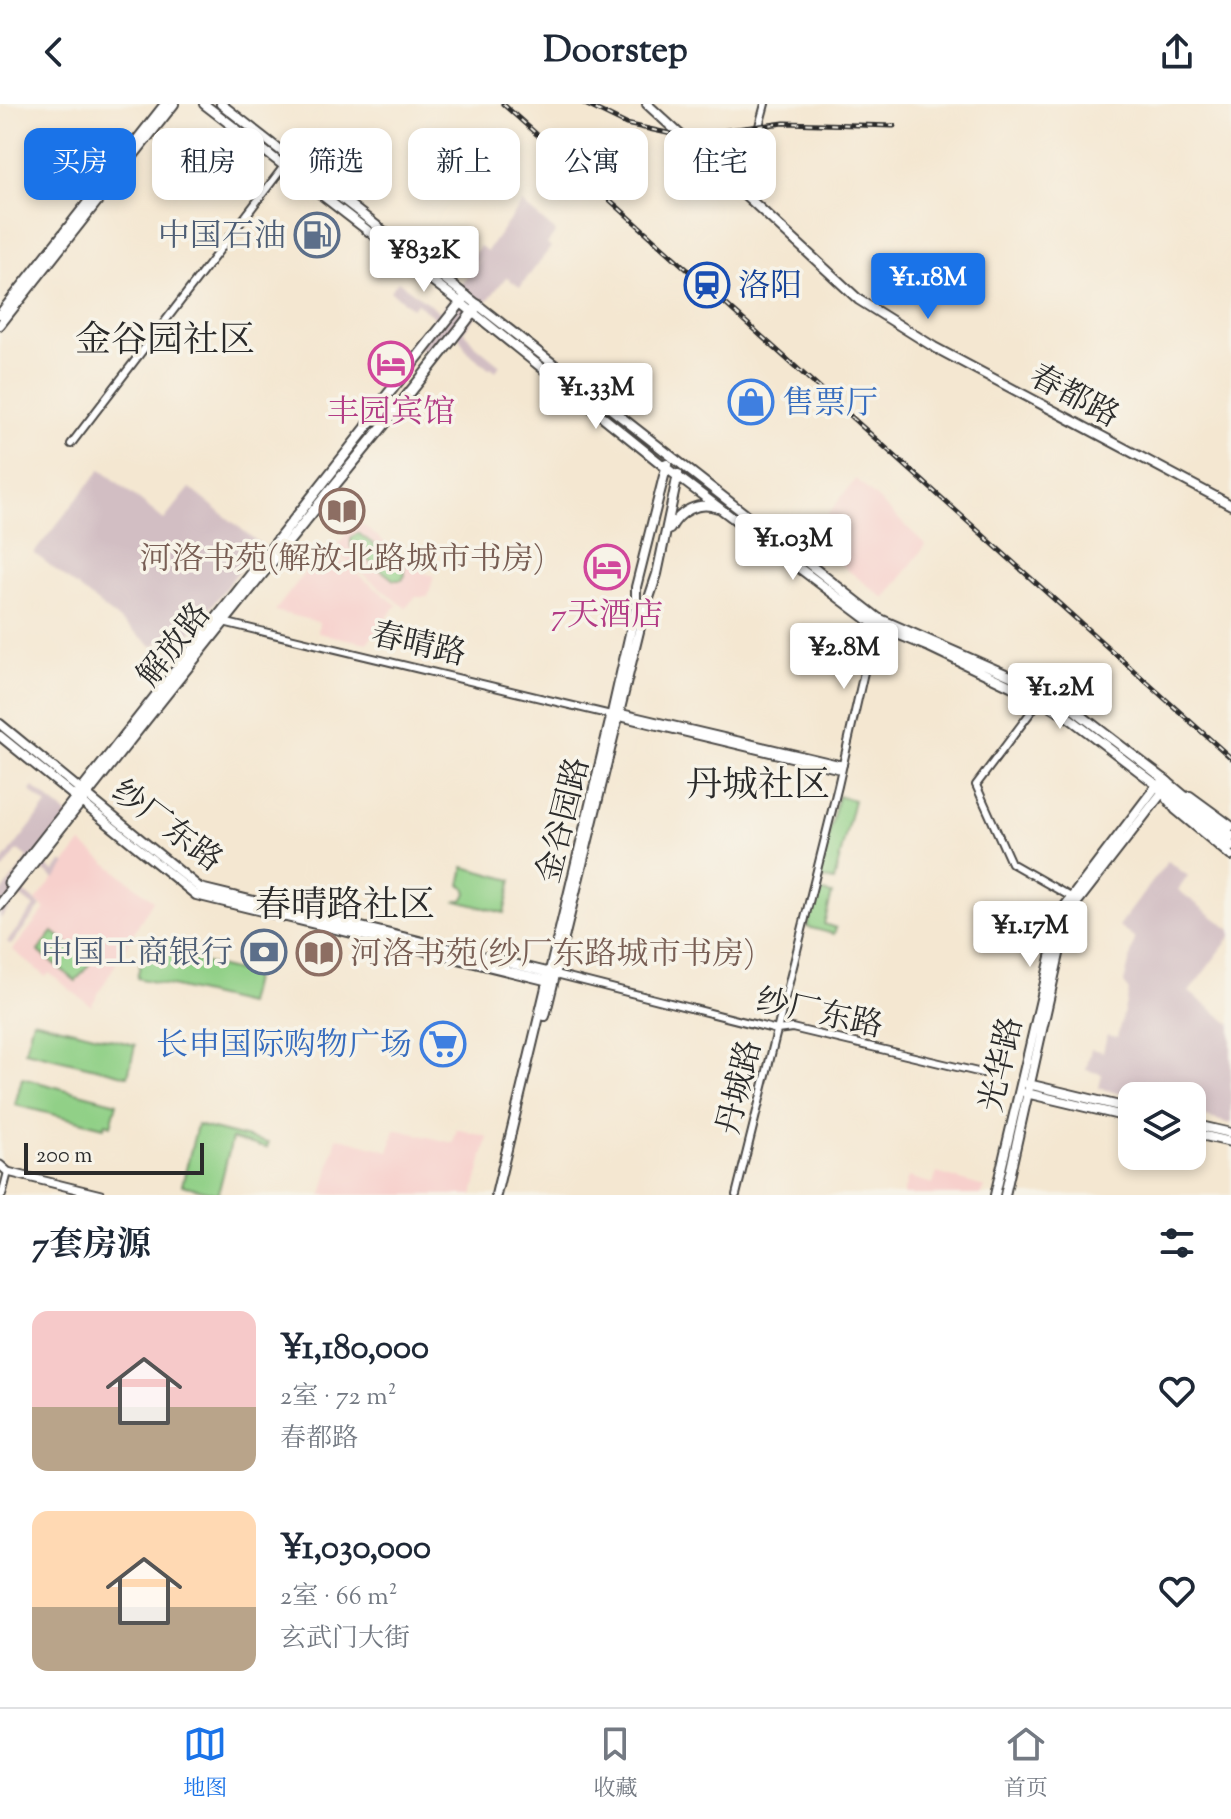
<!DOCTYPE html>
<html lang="zh">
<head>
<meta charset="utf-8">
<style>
	body { margin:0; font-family:"Sorts Mill Goudy","Noto Serif SC",serif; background:#f6f6f7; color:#1f2937; height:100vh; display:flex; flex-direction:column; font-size:30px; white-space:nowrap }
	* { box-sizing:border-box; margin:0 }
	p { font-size:26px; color:#747a83 }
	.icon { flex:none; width:44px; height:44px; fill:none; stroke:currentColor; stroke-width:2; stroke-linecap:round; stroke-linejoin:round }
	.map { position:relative; height:1091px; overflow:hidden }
	.panel { display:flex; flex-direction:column; background:#fff; flex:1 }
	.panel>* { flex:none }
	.hud { position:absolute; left:24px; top:24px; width:800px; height:72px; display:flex; gap:16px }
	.buttons { position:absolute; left:1118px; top:978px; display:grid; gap:16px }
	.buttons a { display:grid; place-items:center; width:88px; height:88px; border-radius:16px; background:#fff; box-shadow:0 4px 12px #0003; font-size:40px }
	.scale { position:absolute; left:24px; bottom:20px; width:180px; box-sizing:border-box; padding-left:8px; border:4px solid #2b2b2b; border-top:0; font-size:22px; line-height:28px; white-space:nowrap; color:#2b2b2b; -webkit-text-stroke:6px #f7f3e8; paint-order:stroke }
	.price { position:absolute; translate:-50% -68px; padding:0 18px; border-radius:8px; background:#fff; color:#222; font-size:26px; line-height:52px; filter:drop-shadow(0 2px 4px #0008) }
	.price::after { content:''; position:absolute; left:50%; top:48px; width:24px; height:18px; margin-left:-12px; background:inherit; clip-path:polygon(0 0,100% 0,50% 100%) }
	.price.on { background:#1a73e8; color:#fff }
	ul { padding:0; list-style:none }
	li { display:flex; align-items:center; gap:24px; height:200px; padding:0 32px }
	li span { display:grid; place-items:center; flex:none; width:224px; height:160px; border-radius:16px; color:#555 }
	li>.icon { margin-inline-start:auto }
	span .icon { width:96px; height:96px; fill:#fffc; stroke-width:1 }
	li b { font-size:34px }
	h2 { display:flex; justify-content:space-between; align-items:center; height:96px; padding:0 32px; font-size:34px }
	.chip { padding:0 28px; border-radius:16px; background:#fff; box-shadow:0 4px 12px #0003; font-size:28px; line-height:72px }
	.chip.on { background:#1a73e8; color:#fff }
	header { display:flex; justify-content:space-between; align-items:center; height:104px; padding:0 32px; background:#fff; font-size:36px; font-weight:800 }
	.menu { display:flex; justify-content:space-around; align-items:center; height:112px; border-top:2px solid #e0e1e3; background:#fff; font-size:22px; color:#747a83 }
	.menu a { display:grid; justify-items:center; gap:4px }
	.menu .on { color:#1a73e8 }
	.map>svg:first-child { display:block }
</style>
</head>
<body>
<header><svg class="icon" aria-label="back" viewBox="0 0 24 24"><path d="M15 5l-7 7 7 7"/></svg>Doorstep<svg class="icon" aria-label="share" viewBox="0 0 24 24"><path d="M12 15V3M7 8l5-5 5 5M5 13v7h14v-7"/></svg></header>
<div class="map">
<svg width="1231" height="1091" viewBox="0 0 1231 1091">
	<rect width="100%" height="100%" fill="#f7f3e8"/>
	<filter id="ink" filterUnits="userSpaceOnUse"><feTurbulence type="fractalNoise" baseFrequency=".0125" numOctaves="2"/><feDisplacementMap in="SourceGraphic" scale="16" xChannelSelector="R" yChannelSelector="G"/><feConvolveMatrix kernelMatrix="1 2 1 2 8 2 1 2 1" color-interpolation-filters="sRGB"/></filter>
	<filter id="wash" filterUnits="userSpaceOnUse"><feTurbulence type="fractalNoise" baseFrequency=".006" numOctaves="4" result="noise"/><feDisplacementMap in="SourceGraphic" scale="32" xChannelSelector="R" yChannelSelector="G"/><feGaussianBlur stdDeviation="1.8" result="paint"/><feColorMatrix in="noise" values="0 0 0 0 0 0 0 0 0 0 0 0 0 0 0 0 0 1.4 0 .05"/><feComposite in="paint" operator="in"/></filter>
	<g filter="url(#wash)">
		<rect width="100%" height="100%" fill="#f4e7d1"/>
		<!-- built -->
		<path fill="#f7d0cc" d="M 856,375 L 926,441 L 885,495 L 808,435 Z
			M 360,419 L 422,468 L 434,472 L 428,493 L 415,493 L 406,504 L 333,447 L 352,423 L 355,425 Z
			M 324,444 L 397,501 L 367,539 L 318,529 L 319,518 L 275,507 Z
			M 81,739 L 153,796 L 91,902 L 49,869 L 46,873 L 13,846 L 45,805 L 36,797 Z
			M 395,1025 L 453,1039 L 457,1025 L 488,1033 L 473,1091 L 322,1091 L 337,1033 L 389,1047 Z
			M 937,1069 L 984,1083 L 981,1091 L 903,1091 L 908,1073 L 933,1080 Z"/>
		<!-- industrial -->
		<path fill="#d2bec3" d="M 522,99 L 556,128 L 547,140 L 551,143 L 520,183 L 506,173 L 464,227 L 474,240 L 500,261 L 496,267 L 491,263 L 489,265 L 467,247 L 459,233 L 451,226 L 432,253 L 414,239 L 435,214 L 417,199 L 412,204 L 390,187 L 398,177 L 440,208 L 483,152 L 470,166 L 465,161 L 480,142 L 487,147 Z
			M 101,365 L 164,416 L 190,384 L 260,440 L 178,545 L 162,533 L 154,543 L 34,449 Z
			M 33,683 L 76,717 L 43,759 L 54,768 L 62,757 L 66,760 L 55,775 L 40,764 L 22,787 L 41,802 L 11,841 L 7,838 L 34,803 L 19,791 L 0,815 L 0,791 L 28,754 L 18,746 L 3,766 L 0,761 L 47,701 L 30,687 Z
			M 1168,757 L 1188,772 L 1178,786 L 1231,826 L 1231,832 L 1189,888 L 1231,920 L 1231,1020 L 1192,1009 L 1192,992 L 1132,993 L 1099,984 L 1102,970 L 1086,966 L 1091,945 L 1103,948 L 1107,931 L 1117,933 L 1129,888 L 1124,879 L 1135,835 L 1119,822 Z"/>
		<!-- green -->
		<path fill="#91d087" stroke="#5e7e59" stroke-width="2" d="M 358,429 L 404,463 L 405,471 L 402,476 L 394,476 L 351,443 L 351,434 Z
			M 838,692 L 854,696 L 834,777 L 821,774 L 819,771 Z
			M 464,763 L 512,776 L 504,809 L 457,797 L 464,795 L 467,789 L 465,783 L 460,781 Z
			M 817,787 L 832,790 L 824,820 L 836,824 L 834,830 L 807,823 Z
			M 53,828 L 91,858 L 76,877 L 38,847 Z
			M 144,844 L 254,871 L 247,900 L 137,874 Z
			M 33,916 L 135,941 L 128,972 L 25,947 Z
			M 22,974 L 117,999 L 111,1021 L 106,1019 L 104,1023 L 15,1001 Z
			M 197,1021 L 268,1039 L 267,1044 L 232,1035 L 218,1090 L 182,1081 Z"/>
	</g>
	<g filter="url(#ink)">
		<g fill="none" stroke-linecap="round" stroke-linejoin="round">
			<!-- minor casing -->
			<g stroke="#494744" stroke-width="10">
				<path id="minor" d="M 741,88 L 765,0
					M 71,340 L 284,62
					M 223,518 L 841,666
					M 1040,596 L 976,681 L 1011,759 L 1071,793
					M 617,608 L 843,661
					M 556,870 L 777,926 L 792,924 L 982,969
					M 2,1091 L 8,1068
					M 736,1091 L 838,682 L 875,520"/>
			</g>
			<!-- tertiary casing -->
			<g stroke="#494744" stroke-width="11">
				<path id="tertiary" d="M 0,1061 L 8,1068 L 101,1091"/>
			</g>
			<!-- secondary casing -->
			<g stroke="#494744" stroke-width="12">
				<path id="secondary" d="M 204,0 L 460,198 L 665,363 L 875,521 L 929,543 L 1040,596 L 1068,613 L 1157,681 L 1176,706 L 1231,752
					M 221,0 L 878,514 L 1047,588 L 1069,602 L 1168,678
					M 647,0 L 859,196 L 934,243 L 1231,401
					M 0,210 L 165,0
					M 0,221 L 174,0
					M 670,425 C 679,408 698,396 718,404
					M 0,620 L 200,784 L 555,870
					M 0,632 L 196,791 L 553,878
					M 1190,692 L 1231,722
					M 545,912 L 642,515 L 657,470 L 678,370
					M 1028,980 L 1132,1005
					M 1026,989 L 1132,1014
					M 1192,1020 L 1231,1029
					M 1192,1029 L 1231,1038
					M 496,1091 L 612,609 L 636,503 L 636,483 L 667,360
					M 995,1091 L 1062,806 L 1157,681
					M 1005,1091 L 1068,810 L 1161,690"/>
			</g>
			<!-- primary casing -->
			<g stroke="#494744" stroke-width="13">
				<path id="primary" d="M 9,779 L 366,324 L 381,299 L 466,192
					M 0,801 C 94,681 188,562 284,443 C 349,363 416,284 478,201"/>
			</g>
			<!-- trunk casing -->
			<g stroke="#494744" stroke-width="14">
				<path id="trunk" d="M 1164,676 L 1231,732
					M 1157,681 L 1231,742"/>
			</g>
			<!-- minor -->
			<use href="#minor" stroke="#fff" stroke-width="6"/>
			<!-- tertiary -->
			<use href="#tertiary" stroke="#fff" stroke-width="7"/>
			<!-- secondary -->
			<use href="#secondary" stroke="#fff" stroke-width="8"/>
			<!-- primary -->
			<use href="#primary" stroke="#fff" stroke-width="9"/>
			<!-- trunk -->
			<use href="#trunk" stroke="#fff" stroke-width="10"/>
			<!-- rail casing -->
			<g stroke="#2b2b2b" stroke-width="5">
				<path id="rail" d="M 503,0 L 1231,654
					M 585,0 L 626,20 L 681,32 L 784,19 L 894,22"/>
			</g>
			<!-- rail -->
			<use href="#rail" stroke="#f7f3e8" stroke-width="2" stroke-dasharray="6" stroke-linecap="butt"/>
		</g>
	</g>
	<!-- icons -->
	<defs>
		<g id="fuel-ring" transform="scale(2.3)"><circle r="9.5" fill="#f7f3e8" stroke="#5c6f8a" stroke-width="1.5"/><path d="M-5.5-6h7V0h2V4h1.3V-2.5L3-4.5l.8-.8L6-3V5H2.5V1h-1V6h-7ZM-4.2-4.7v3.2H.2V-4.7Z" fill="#5c6f8a"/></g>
		<g id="station-ring" transform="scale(2.3)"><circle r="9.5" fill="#f7f3e8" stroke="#1a4fb4" stroke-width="1.5"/><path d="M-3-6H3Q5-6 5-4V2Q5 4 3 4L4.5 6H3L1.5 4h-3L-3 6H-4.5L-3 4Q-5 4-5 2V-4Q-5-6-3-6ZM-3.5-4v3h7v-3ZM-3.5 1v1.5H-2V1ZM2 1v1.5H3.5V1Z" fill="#1a4fb4"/></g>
		<g id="hotel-ring" transform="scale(2.3)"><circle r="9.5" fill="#f7f3e8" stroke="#d1479c" stroke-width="1.5"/><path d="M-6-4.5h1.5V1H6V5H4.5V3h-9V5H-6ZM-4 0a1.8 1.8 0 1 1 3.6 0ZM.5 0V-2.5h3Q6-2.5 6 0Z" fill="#d1479c"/></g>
		<g id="shop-ring" transform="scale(2.3)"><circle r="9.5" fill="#f7f3e8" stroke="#3f7fe0" stroke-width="1.5"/><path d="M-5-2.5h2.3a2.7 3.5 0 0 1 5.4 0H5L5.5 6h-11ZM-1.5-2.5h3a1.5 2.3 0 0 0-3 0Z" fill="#3f7fe0"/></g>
		<g id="library-ring" transform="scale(2.3)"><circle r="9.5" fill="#f7f3e8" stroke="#8d6e63" stroke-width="1.5"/><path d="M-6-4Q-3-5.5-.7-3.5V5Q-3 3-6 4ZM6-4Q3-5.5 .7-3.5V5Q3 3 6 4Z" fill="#8d6e63"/></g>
		<g id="bank-ring" transform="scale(2.3)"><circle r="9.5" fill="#f7f3e8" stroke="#5c6f8a" stroke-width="1.5"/><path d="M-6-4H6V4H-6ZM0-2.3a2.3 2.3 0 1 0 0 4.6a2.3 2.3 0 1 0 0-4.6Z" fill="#5c6f8a"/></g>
		<g id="supermarket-ring" transform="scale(2.3)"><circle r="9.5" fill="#f7f3e8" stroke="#3f7fe0" stroke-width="1.5"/><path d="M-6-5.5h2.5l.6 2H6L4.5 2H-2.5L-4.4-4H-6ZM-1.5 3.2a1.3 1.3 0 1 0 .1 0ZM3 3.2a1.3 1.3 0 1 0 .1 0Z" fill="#3f7fe0"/></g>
	</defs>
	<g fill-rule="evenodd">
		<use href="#fuel-ring" x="317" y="131"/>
		<use href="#station-ring" x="707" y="181"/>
		<use href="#hotel-ring" x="391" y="260"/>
		<use href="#shop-ring" x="751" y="298"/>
		<use href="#library-ring" x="342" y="407"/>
		<use href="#hotel-ring" x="607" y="463"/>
		<use href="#bank-ring" x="264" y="848"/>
		<use href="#library-ring" x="319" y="849"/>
		<use href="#supermarket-ring" x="443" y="940"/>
	</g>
	<g text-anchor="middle" stroke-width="7" stroke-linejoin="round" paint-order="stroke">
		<!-- service labels -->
		<g font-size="32" fill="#4e5e75" stroke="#f7f3e8" text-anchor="end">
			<text x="286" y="142">中国石油</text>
			<text x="233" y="859">中国工商银行</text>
		</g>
		<!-- transit labels -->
		<g font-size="32" fill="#164399" stroke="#f7f3e8" text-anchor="start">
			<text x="738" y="192">洛阳</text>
		</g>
		<!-- street labels -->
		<g font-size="32" fill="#2b2b2b" stroke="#f7f3e8">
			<text transform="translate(1075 291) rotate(28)" y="11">春都路</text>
			<text transform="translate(419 539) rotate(13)" y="11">春晴路</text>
			<text transform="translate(173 540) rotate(-52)" y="11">解放路</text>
			<text transform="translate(562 716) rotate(-76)" y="11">金谷园路</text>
			<text transform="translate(168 721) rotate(37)" y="11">纱厂东路</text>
			<text transform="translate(820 908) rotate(12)" y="11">纱厂东路</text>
			<text transform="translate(1000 960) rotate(-77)" y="11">光华路</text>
			<text transform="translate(738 983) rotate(-76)" y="11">丹城路</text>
		</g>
		<!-- shop labels -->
		<g font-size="32" fill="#366cbe" stroke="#f7f3e8" text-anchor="start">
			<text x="782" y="309">售票厅</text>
			<text x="412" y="951" text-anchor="end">长申国际购物广场</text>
		</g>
		<!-- hotel labels -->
		<g font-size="32" fill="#b23c85" stroke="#f7f3e8">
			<text x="391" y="318">丰园宾馆</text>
			<text x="607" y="521">7天酒店</text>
		</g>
		<!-- education labels -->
		<g font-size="32" fill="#785e54" stroke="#f7f3e8">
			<text x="342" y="465">河洛书苑(解放北路城市书房)</text>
			<text x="350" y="860" text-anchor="start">河洛书苑(纱厂东路城市书房)</text>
		</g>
		<!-- quarter labels -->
		<g font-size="36" fill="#2b2b2b" stroke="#f7f3e8">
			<text x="165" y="247">金谷园社区</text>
			<text x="758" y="692">丹城社区</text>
			<text x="345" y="812">春晴路社区</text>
		</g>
	</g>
</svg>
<div class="buttons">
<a><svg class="icon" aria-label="layers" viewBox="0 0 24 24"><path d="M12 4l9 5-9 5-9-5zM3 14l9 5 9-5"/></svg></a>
</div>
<div class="scale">200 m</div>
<b class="price" style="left:424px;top:190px">¥832K</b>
<b class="price on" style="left:928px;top:217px">¥1.18M</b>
<b class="price" style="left:596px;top:327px">¥1.33M</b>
<b class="price" style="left:793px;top:478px">¥1.03M</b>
<b class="price" style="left:844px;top:587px">¥2.8M</b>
<b class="price" style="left:1060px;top:627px">¥1.2M</b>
<b class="price" style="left:1030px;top:865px">¥1.17M</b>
<div class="hud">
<a class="chip on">买房</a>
<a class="chip">租房</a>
<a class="chip">筛选</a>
<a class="chip">新上</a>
<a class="chip">公寓</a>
<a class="chip">住宅</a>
</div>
</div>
<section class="panel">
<h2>7套房源<svg class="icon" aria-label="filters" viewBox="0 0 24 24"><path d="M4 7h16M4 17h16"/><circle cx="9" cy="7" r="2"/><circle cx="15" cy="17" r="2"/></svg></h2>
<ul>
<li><span style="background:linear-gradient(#f6c9c9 60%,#b9a48a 0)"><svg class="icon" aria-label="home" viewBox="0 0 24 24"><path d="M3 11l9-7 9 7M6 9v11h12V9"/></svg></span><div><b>¥1,180,000</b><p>2室 · 72 m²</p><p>春都路</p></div><svg class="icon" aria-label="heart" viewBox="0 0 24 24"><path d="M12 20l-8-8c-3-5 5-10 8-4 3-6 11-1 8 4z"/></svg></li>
<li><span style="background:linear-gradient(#ffd9b3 60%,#b9a48a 0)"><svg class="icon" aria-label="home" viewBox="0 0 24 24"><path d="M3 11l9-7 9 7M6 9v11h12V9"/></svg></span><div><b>¥1,030,000</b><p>2室 · 66 m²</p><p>玄武门大街</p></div><svg class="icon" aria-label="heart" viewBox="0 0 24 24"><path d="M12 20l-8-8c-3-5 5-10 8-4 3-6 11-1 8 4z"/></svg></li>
</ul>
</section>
<nav class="menu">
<a class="on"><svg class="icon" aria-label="map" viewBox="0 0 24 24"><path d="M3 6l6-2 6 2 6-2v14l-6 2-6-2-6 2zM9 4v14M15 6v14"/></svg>地图</a>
<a><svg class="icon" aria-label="saved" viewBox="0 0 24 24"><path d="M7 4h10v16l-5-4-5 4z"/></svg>收藏</a>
<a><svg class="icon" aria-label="home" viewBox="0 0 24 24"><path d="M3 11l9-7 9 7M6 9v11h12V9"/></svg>首页</a>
</nav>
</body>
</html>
